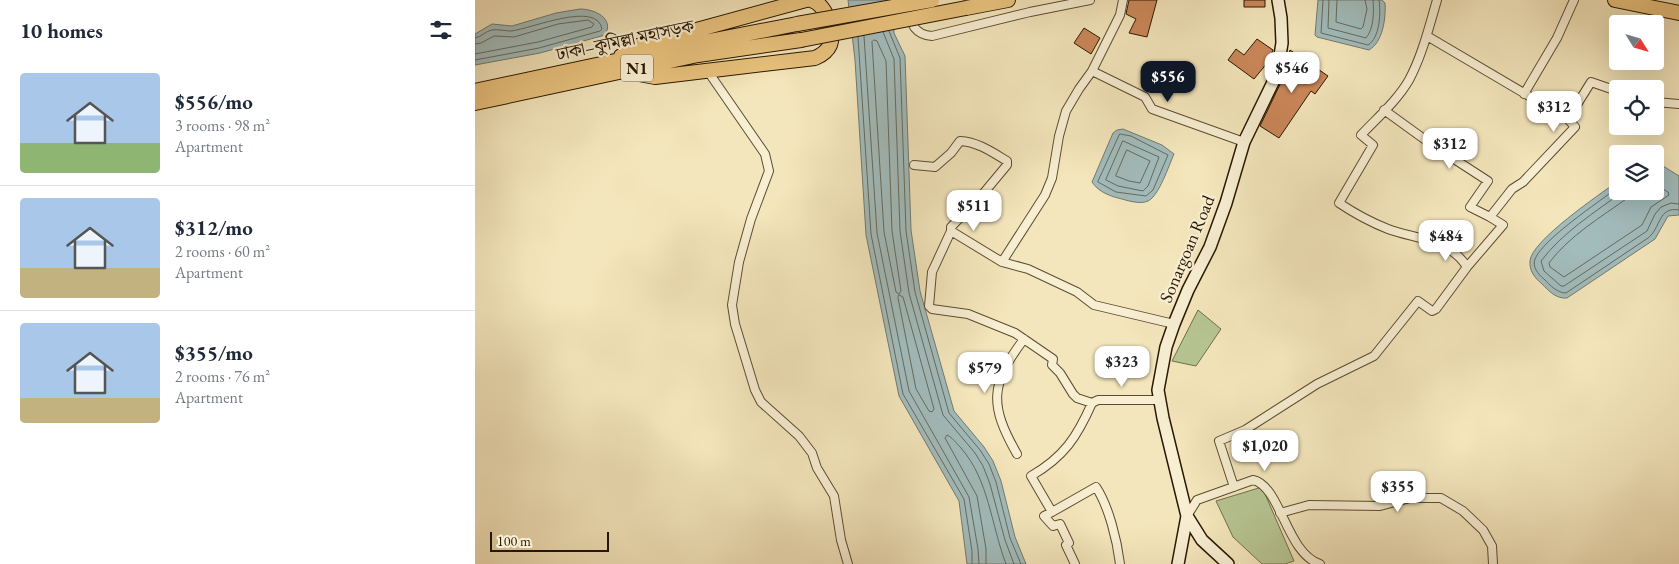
<!DOCTYPE html>
<html lang="en">
<head>
<meta charset="utf-8">
<style>
	body { margin:0; font-family:"EB Garamond","Noto Serif Bengali",serif; background:#f6f6f7; color:#1f2937; height:100vh; display:flex; flex-direction:column; font-size:19px; white-space:nowrap }
	* { box-sizing:border-box; margin:0 }
	p { font-size:16px; color:#747a83 }
	.icon { flex:none; width:28px; height:28px; fill:none; stroke:currentColor; stroke-width:2; stroke-linecap:round; stroke-linejoin:round }
	.map { position:relative; flex:1; overflow:hidden }
	.drawer { display:flex; flex-direction:column; background:#fff; width:475px }
	.drawer>* { flex:none }
	.needle { width:32px; rotate:127deg }
	.buttons { position:absolute; left:1134px; top:15px; display:grid; gap:10px }
	.buttons a { display:grid; place-items:center; width:55px; height:55px; border-radius:5px; background:#fff; box-shadow:0 5px 20px #0002; font-size:25px }
	.scale { position:absolute; left:15px; bottom:12px; width:119px; box-sizing:border-box; padding-left:5px; border:2px solid #291801; border-top:0; font-size:14px; line-height:18px; white-space:nowrap; color:#291801; -webkit-text-stroke:4px #f8efd3; paint-order:stroke }
	.price { position:absolute; translate:-50% -42px; padding:0 11px; border-radius:10px; background:#fff; color:#222; font-size:16px; line-height:32px; filter:drop-shadow(0 1px 2px #0008) }
	.price::after { content:''; position:absolute; left:50%; top:30px; width:15px; height:11px; margin-left:-8px; background:inherit; clip-path:polygon(0 0,100% 0,50% 100%) }
	.price.on { background:#111827; color:#fff }
	ul { padding:0; list-style:none }
	li { display:flex; align-items:center; gap:15px; height:125px; padding:0 20px }
	li+li { border-top:1px solid #e0e1e3 }
	li span { display:grid; place-items:center; flex:none; width:140px; height:100px; border-radius:5px; color:#555 }
	li>.icon { margin-inline-start:auto }
	span .icon { width:60px; height:60px; fill:#fffc; stroke-width:1 }
	li b { font-size:21px }
	h2 { display:flex; justify-content:space-between; align-items:center; height:60px; padding:0 20px; font-size:21px }
	main { display:flex; flex:1; min-height:0 }
	.map>svg:first-child { display:block }
</style>
</head>
<body>
<main>
<section class="drawer">
<h2>10 homes<svg class="icon" aria-label="filters" viewBox="0 0 24 24"><path d="M4 7h16M4 17h16"/><circle cx="9" cy="7" r="2"/><circle cx="15" cy="17" r="2"/></svg></h2>
<ul>
<li><span style="background:linear-gradient(#a9c7e8 70%,#8fb573 0)"><svg class="icon" aria-label="home" viewBox="0 0 24 24"><path d="M3 11l9-7 9 7M6 9v11h12V9"/></svg></span><div><b>$556/mo</b><p>3 rooms · 98 m²</p><p>Apartment</p></div></li>
<li><span style="background:linear-gradient(#a9c7e8 70%,#c2b280 0)"><svg class="icon" aria-label="home" viewBox="0 0 24 24"><path d="M3 11l9-7 9 7M6 9v11h12V9"/></svg></span><div><b>$312/mo</b><p>2 rooms · 60 m²</p><p>Apartment</p></div></li>
<li><span style="background:linear-gradient(#a9c7e8 75%,#c2b280 0)"><svg class="icon" aria-label="home" viewBox="0 0 24 24"><path d="M3 11l9-7 9 7M6 9v11h12V9"/></svg></span><div><b>$355/mo</b><p>2 rooms · 76 m²</p><p>Apartment</p></div></li>
</ul>
</section>
<div class="map">
<svg width="1204" height="564" viewBox="0 0 1204 564">
	<rect width="100%" height="100%" fill="#f4e6bc"/>
	<filter id="stains"><feTurbulence type="fractalNoise" baseFrequency=".004" numOctaves="4"/><feColorMatrix values="0 0 0 0 .2 0 0 0 0 .09 0 0 0 0 .02 0 0 0 .5 -.17"/></filter>
	<radialGradient id="worn" r=".72"><stop offset=".6" stop-color="#630" stop-opacity="0"/><stop offset="1" stop-color="#630" stop-opacity=".3"/></radialGradient>
	<!-- green -->
	<path fill="#b7c694" stroke="#706f4a" d="M 723,310 L 746,329 L 721,366 L 697,361 Z
		M 787,487 L 819,561 L 810,564 L 787,564 L 758,537 L 741,501 Z"/>
	<!-- water -->
	<path fill="#a2bcbc" stroke="#727a71" d="M 373,0 L 417,0 L 419,33 L 430,56 L 436,230 L 445,291 L 479,411 L 509,447 L 518,461 L 526,481 L 540,537 L 551,564 L 492,564 L 484,501 L 424,396 L 391,235 L 380,60 Z
		M 843,0 L 907,0 L 910,3 C 911,18 908,42 894,50 L 842,37 L 840,35 Z
		M 105,9 C 119,9 140,18 130,35 L 65,53 L 0,65 L 0,34 L 17,24 L 37,26 L 81,13 Z
		M 648,129 L 687,145 L 699,154 C 694,165 684,196 673,201 C 665,205 651,200 643,198 C 632,195 623,191 617,182 L 638,133 L 642,130 Z
		M 1180,161 L 1204,176 L 1204,215 L 1193,216 L 1180,239 L 1092,298 C 1081,299 1074,291 1067,284 C 1060,278 1054,271 1055,261 C 1056,241 1125,194 1142,182 L 1142,191 L 1180,191 Z"/>
	<g fill="none" stroke-linecap="round" stroke-linejoin="round">
		<!-- shore -->
		<path stroke="#666a5e" stroke-width="1" d="M 848,0 L 846,33 L 893,45 C 905,38 906,12 904,0
			M 854,0 L 853,28 L 891,38 C 899,29 899,11 898,0
			M 862,0 L 861,22 L 886,29 L 888,27 L 892,9 L 890,0
			M 414,31 L 425,58 L 431,231 L 440,292 L 474,413 L 505,450 L 514,464 L 521,482 L 535,538 L 546,564
			M 408,32 L 419,59 L 425,231 L 434,293 L 468,415 L 500,453 L 508,466 L 515,484 L 530,540 L 539,564
			M 389,36 L 402,233 L 434,391 L 494,497 L 503,549 L 504,564
			M 383,37 L 396,234 L 428,394 L 489,499 L 497,551 L 497,564
			M 0,38 C 7,37 10,31 17,30 C 23,29 30,31 36,31 C 56,29 122,0 127,29 L 125,31 L 64,48 L 0,60
			M 399,40 L 402,41 L 411,61 L 417,231 L 426,291 L 424,294 L 421,292 L 409,232 L 397,42 Z
			M 0,44 L 6,43 L 19,36 L 39,37 L 83,24 L 113,20 L 119,24 L 117,27 L 63,42 L 0,54
			M 645,134 L 656,136 L 693,155 L 678,190 L 671,196 L 641,192 L 623,182 Z
			M 648,141 L 684,157 L 673,186 L 668,191 L 643,186 L 631,180 Z
			M 652,150 L 675,161 L 665,183 L 654,181 L 641,176 Z
			M 1142,188 C 1124,202 1068,239 1060,259 C 1057,267 1063,274 1069,279 C 1075,285 1082,293 1091,293 L 1173,238 C 1186,228 1183,206 1204,210
			M 1149,191 C 1120,212 1088,232 1066,261 L 1069,271 L 1086,286 L 1089,286 L 1172,231 L 1180,214 L 1186,207 L 1196,203 L 1204,204
			M 1159,191 L 1154,197 C 1126,217 1094,236 1074,263 L 1075,267 L 1089,277 L 1167,225 L 1176,207 L 1194,195 L 1193,192 L 1180,184
			M 424,295 L 428,297 L 459,409 L 457,412 L 454,411 L 441,389 L 423,298 Z
			M 511,564 L 511,549 L 502,496 L 470,438 L 472,435 C 477,437 481,443 486,448 C 514,480 516,525 531,564"/>
	</g>
	<!-- building -->
	<path fill="#cb8759" stroke="#291801" d="M 654,0 L 682,0 L 672,37 L 654,33 L 661,19 L 651,14 Z
		M 769,0 L 790,0 L 790,7 L 769,7 Z
		M 609,28 L 625,38 L 616,54 L 599,43 Z
		M 782,39 L 798,50 L 793,62 L 779,79 L 753,60 L 761,49 L 769,55 Z
		M 815,50 L 853,76 L 840,94 L 836,91 L 804,138 L 785,126 L 810,74 Z"/>
	<g fill="none" stroke-linecap="round" stroke-linejoin="round">
		<!-- minor casing -->
		<g stroke="#5c4c30" stroke-width="10">
			<path id="minor" d="M 432,2 C 433,19 438,35 457,36 L 555,12 L 615,0
				M 952,36 L 1093,119 L 1100,127 L 1048,182 L 1037,189 L 1015,217 L 1028,225 L 992,267
				M 232,70 L 290,154 L 294,171 L 276,219 L 264,262 L 257,305 L 260,324 L 280,390 L 286,402 L 324,436 L 337,453 L 342,468 L 359,496 L 366,540 L 373,564
				M 617,71 L 670,97 L 677,109 L 769,142
				M 1049,94 L 1082,38 L 1099,0
				M 1180,102 L 1204,104
				M 909,110 L 956,144 L 1013,181 L 995,207 L 1015,217
				M 1093,119 L 1116,82 L 1142,91
				M 439,165 L 460,167 L 476,153 L 485,141 C 503,142 517,152 532,161 L 532,165 L 507,195 L 476,227 L 476,231 L 527,262 L 553,269 L 602,292 L 619,305 L 699,324
				M 476,231 L 457,272 L 454,306 L 457,309 L 493,314 L 540,333 L 578,359 L 577,365 L 585,373 L 598,394 L 602,398 L 617,403 C 602,437 589,457 556,476 L 577,512 L 569,516 L 578,526 L 585,524 L 594,543 L 591,545 L 600,564
				M 527,262 L 570,195 L 577,178 L 584,136 L 591,111 L 604,89 L 617,71 L 645,15 L 648,0
				M 617,403 L 623,400 L 684,400
				M 542,454 C 514,405 515,384 549,339
				M 759,487 L 744,441 L 770,430 L 842,384 L 899,356 L 943,301 L 957,311 L 961,309 L 992,267 C 975,239 940,239 913,229 C 895,222 879,213 864,203 L 898,145 L 886,135 C 902,118 922,101 934,80 C 947,56 954,27 962,0
				M 577,512 L 621,487 C 634,507 642,540 645,564
				M 805,513 L 834,505 L 905,506 L 935,498 L 966,498 L 988,511 L 1008,530 L 1017,546 L 1018,564
				M 712,516 L 722,500 L 778,480 C 806,486 811,553 845,564"/>
		</g>
		<!-- secondary casing -->
		<g stroke="#291801" stroke-width="14">
			<path id="secondary" d="M 703,564 L 712,516
				M 753,564 L 727,540 L 712,516 L 688,418 L 683,390 L 691,347 L 699,324 L 713,290 L 735,247 L 751,203 L 769,142 L 802,74 L 807,43 L 806,18 L 803,0"/>
		</g>
		<!-- trunk casing -->
		<g stroke="#291801" stroke-width="16">
			<path id="trunk" d="M 1140,0 L 1204,13
				M 491,8 L 533,0
				M 146,56 L 163,46 L 331,0
				M 155,70 L 164,74 L 180,77 L 340,58 C 347,55 352,52 355,45 C 360,31 351,4 336,0
				M 0,91 L 229,42 L 322,24
				M 0,103 L 223,55 L 326,40"/>
		</g>
		<!-- minor -->
		<use href="#minor" stroke="#f8efd3" stroke-width="8"/>
		<!-- secondary -->
		<use href="#secondary" stroke="#f8efd3" stroke-width="11"/>
		<!-- trunk -->
		<use href="#trunk" stroke="#eac37e" stroke-width="14"/>
		<!-- trunk-bridge casing -->
		<g stroke="#291801" stroke-width="16" stroke-linecap="butt">
			<path id="trunk-bridge" d="M 322,24 L 457,0
				M 326,40 L 491,8"/>
		</g>
		<!-- trunk-bridge -->
		<use href="#trunk-bridge" stroke="#eac37e" stroke-width="14"/>
	</g>
	<g text-anchor="middle" stroke-width="4.5" stroke-linejoin="round" paint-order="stroke">
		<!-- shield labels -->
		<rect fill="#f8efd3" stroke="#675840" stroke-width="1" x="146" y="54.5" width="32" height="27" rx="4"/>
		<g font-size="16" font-weight="bold" fill="#291801">
			<text x="162" y="74">N1</text>
		</g>
		<!-- street labels -->
		<g font-size="18" fill="#291801" stroke="#f8efd3">
			<text transform="translate(150 40) rotate(-12)" y="6">ঢাকা–কুমিল্লা মহাসড়ক</text>
			<text transform="translate(712 249) rotate(-67)" y="6">Sonargoan Road</text>
		</g>
	</g>
	<rect width="100%" height="100%" filter="url(#stains)"/>
	<rect width="100%" height="100%" fill="url(#worn)"/>
</svg>
<div class="buttons">
<a><svg class="needle" viewBox="-14 -14 28 28"><path d="M0-13l5 13h-10z" fill="#e53935"/><path d="M0 13l5-13h-10z" fill="#747a83"/></svg></a>
<a><svg class="icon" aria-label="locate" viewBox="0 0 24 24"><circle cx="12" cy="12" r="6"/><path d="M12 2v4M12 18v4M2 12h4M18 12h4"/></svg></a>
<a><svg class="icon" aria-label="layers" viewBox="0 0 24 24"><path d="M12 4l9 5-9 5-9-5zM3 14l9 5 9-5"/></svg></a>
</div>
<div class="scale">100 m</div>
<b class="price" style="left:817px;top:94px">$546</b>
<b class="price on" style="left:693px;top:103px">$556</b>
<b class="price" style="left:1079px;top:133px">$312</b>
<b class="price" style="left:975px;top:170px">$312</b>
<b class="price" style="left:499px;top:232px">$511</b>
<b class="price" style="left:971px;top:262px">$484</b>
<b class="price" style="left:647px;top:388px">$323</b>
<b class="price" style="left:510px;top:394px">$579</b>
<b class="price" style="left:790px;top:472px">$1,020</b>
<b class="price" style="left:923px;top:513px">$355</b>
</div>
</main>
</body>
</html>
